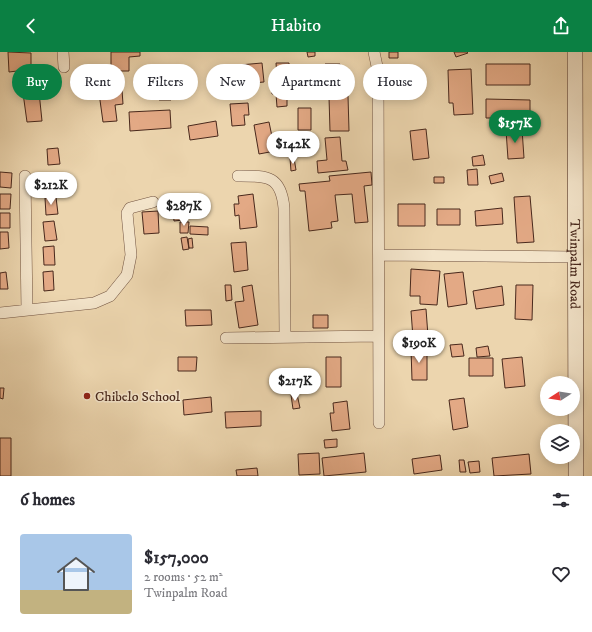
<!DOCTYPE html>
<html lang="en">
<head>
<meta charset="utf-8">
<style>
	body { margin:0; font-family:"IM FELL DW Pica",serif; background:#f7f7f7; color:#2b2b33; height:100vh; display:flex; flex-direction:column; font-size:15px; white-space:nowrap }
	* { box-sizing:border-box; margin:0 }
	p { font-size:13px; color:#7c7c81 }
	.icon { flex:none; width:22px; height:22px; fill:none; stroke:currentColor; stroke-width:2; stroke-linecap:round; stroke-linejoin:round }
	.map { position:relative; height:424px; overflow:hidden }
	.side { display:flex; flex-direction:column; background:#fff; flex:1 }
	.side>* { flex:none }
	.top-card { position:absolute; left:12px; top:12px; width:568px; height:36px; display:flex; gap:8px }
	.needle { width:26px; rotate:258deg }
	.buttons { position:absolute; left:540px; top:324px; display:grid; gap:8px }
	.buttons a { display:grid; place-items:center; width:40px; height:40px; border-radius:50%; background:#fff; box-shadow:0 2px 10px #0003; font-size:20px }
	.price { position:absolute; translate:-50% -34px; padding:0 9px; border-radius:14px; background:#fff; color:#222; font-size:13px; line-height:26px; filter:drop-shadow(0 1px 2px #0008) }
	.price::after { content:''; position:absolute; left:50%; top:24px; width:12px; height:9px; margin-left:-6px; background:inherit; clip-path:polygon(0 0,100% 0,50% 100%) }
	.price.active { background:#0b8043; color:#fff }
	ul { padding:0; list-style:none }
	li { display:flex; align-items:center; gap:12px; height:100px; padding:0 20px }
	li span { display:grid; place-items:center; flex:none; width:112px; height:80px; border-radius:4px; color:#555 }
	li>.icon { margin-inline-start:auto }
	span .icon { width:48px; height:48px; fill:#fffc; stroke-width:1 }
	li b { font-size:17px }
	h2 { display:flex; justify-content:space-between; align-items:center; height:48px; padding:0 20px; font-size:17px }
	.chip { padding:0 14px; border-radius:18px; background:#fff; box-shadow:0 2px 10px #0003; font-size:14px; line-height:36px }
	.chip.active { background:#0b8043; color:#fff }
	header { display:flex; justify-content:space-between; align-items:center; height:52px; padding:0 20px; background:#0b8043; color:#fff; font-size:18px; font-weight:600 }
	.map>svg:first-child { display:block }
</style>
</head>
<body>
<header><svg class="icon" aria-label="back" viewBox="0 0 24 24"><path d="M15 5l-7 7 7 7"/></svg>Habito<svg class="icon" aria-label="share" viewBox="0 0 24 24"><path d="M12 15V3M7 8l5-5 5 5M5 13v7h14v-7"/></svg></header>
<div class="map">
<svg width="592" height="424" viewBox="0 0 592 424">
	<rect width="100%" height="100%" fill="#ecd5ae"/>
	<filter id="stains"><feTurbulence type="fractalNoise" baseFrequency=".005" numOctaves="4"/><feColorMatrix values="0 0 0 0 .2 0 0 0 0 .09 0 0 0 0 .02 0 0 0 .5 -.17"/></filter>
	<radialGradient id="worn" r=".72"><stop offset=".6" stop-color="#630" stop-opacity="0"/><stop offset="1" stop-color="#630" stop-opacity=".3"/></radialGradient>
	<!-- building -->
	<path fill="#e3a985" stroke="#48281c" d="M 8,0 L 31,1 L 31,13 L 36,13 L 36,27 L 18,27 L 17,19 L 9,20 Z
		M 111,0 L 140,0 L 140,4 L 129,5 L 129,19 L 111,19 Z
		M 307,0 L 315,0 L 315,4 L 308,5 Z
		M 389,0 L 398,0 L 398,6 L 389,6 Z
		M 454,0 L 467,0 L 468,1 L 456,5 Z
		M 262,11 L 264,30 L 229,33 L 228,14 Z
		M 276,11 L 289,11 L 290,44 L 287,44 L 287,54 L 277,55 L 276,42 L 272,42 L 271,25 L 277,25 Z
		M 325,12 L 340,12 L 342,38 L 326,39 Z
		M 486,12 L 530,12 L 530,33 L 486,33 Z
		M 309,13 L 314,13 L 314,21 L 309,21 Z
		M 165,17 L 168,27 L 154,31 L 151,21 Z
		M 471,17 L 473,62 L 454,63 L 453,51 L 449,51 L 448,18 Z
		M 170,37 L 171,48 L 159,48 L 159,38 Z
		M 122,38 L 123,52 L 115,53 L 117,69 L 103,70 L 99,41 Z
		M 39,40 L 42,69 L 27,70 L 23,41 Z
		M 348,44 L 349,79 L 330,79 L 329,45 Z
		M 486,47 L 530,48 L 530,66 L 486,66 Z
		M 248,51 L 249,63 L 244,63 L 245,73 L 232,74 L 230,52 Z
		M 298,56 L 311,56 L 311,78 L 298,78 Z
		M 170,58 L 171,76 L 130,79 L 129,60 Z
		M 216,69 L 218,84 L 190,88 L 188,74 Z
		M 269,70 L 275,99 L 259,102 L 254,73 Z
		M 426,77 L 429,106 L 413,108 L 410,79 Z
		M 522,77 L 524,106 L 508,107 L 506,78 Z
		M 311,82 L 313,102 L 297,103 L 295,84 Z
		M 340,85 L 342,109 L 346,109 L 348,118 L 318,121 L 317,109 L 327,108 L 325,86 Z
		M 288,92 L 294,93 L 293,103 L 287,103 Z
		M 58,96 L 60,112 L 48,113 L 47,97 Z
		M 483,103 L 485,113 L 473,114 L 472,105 Z
		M 290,106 L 294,106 L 296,118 L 291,119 Z
		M 477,117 L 478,133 L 468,133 L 467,118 Z
		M 0,120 L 12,121 L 11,136 L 0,135 Z
		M 371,120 L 372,133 L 364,134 L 368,170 L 355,171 L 352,142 L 335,143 L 338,169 L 331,170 L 332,176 L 309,179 L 305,139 L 300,139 L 299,132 L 330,129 L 329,124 Z
		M 57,121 L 59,137 L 47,138 L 46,122 Z
		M 502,121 L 504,129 L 491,132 L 489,124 Z
		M 434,125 L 444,125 L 444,131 L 434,131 Z
		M 0,142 L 11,142 L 10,157 L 0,157 Z
		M 253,142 L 257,175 L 240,177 L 239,163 L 235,164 L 234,152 L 239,152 L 238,144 Z
		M 530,144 L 534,190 L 517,191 L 514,145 Z
		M 56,145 L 58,162 L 46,163 L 45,146 Z
		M 181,147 L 183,168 L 174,169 L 172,148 Z
		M 398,152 L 425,152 L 425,174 L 398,174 Z
		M 502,156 L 503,172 L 476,174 L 475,159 Z
		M 437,157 L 460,157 L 460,173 L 437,173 Z
		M 158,159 L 159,181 L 144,182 L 142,160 Z
		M 0,161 L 10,161 L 10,176 L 0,176 Z
		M 54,169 L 57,188 L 45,189 L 43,170 Z
		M 180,170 L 189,170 L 188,181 L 180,181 Z
		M 190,174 L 208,175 L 208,183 L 190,182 Z
		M 0,180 L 8,180 L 9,196 L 0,197 Z
		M 187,185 L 189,197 L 183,198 L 181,186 Z
		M 192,186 L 193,196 L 189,196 L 188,187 Z
		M 246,190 L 248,218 L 234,220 L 231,191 Z
		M 54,194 L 55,213 L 44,213 L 43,195 Z
		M 411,217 L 440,219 L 437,253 L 420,252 L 420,244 L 410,244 Z
		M 53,219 L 54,238 L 44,239 L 43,220 Z
		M 6,220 L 8,237 L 0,237 L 0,221 Z
		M 463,220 L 467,252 L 448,255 L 444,222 Z
		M 225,233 L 231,233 L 232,248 L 226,249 Z
		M 252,233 L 258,273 L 239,276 L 235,250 L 244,249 L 242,235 Z
		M 516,233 L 533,233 L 532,268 L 515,267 Z
		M 502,234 L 504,253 L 476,257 L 473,239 Z
		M 426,257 L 428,284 L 413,286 L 411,259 Z
		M 185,258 L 211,258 L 212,273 L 186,274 Z
		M 313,263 L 328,263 L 328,276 L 313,276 Z
		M 462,292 L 464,304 L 452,305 L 450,293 Z
		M 488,294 L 490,304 L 477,305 L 476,296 Z
		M 411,297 L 427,297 L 427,328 L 412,328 Z
		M 178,305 L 197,305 L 196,319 L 178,319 Z
		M 326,305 L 341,305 L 341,335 L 326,335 Z
		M 522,305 L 525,334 L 505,336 L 502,307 Z
		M 469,306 L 493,306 L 493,324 L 469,324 Z
		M 0,336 L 4,336 L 3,347 L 0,346 Z
		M 297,342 L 300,356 L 293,357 L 291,343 Z
		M 211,345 L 212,360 L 184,363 L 183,348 Z
		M 464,346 L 468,375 L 453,378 L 449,348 Z
		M 347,349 L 350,377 L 332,379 L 330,361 L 334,361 L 333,351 Z
		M 261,359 L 261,374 L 226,376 L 225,360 Z
		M 0,386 L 11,386 L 11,424 L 0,424 Z
		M 337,387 L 337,395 L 325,396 L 324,388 Z
		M 319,401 L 320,422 L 299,423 L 298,402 Z
		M 364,401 L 366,420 L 324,424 L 322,406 Z
		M 529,402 L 531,422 L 494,424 L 492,406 Z
		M 440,403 L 442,418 L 414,422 L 412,407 Z
		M 459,408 L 464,408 L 466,420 L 460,420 Z
		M 479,409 L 480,420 L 470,421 L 468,410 Z
		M 257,416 L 258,424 L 237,424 L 236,418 Z"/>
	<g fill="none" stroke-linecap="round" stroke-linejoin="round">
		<!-- minor casing -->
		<g stroke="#715340" stroke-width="12">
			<path id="minor" d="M 63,0 L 64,15
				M 374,0 L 378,19 L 379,371
				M 25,124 L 27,258
				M 238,124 C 267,124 281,123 284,156 L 285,285
				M 379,203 L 574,205
				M 0,261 L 94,251 L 110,244 L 127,223 L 131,203 L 127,161 L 130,156 L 153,150
				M 226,286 L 378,284"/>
		</g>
		<!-- secondary casing -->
		<g stroke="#48281c" stroke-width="16">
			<g id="secondary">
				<path id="s1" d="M 575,0 L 576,424"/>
			</g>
		</g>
		<!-- minor -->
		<use href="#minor" stroke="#f3e4ca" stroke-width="11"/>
		<!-- secondary -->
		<use href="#secondary" stroke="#f3e4ca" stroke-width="15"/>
	</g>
	<!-- markers -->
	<circle fill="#8f2418" stroke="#f3e4ca" stroke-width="1.5" cx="87" cy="344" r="4"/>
	<g text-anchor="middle" stroke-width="3" stroke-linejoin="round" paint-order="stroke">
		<!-- street labels -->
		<g font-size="14" fill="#48281c" stroke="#f3e4ca">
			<text dy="5" stroke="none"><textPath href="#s1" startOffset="212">Twinpalm Road</textPath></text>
		</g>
		<!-- poi labels -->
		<g font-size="14" fill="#48281c" stroke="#f3e4ca" text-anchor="start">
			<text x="95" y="349">Chibelo School</text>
		</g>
	</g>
	<rect width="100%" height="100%" filter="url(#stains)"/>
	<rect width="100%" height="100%" fill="url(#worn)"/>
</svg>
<div class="buttons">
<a><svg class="needle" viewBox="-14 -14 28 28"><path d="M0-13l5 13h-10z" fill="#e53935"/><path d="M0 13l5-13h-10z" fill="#7c7c81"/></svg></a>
<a><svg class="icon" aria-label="layers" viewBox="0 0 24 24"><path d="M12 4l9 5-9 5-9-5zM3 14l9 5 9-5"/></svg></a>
</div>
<b class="price active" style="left:515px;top:92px">$157K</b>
<b class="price" style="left:293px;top:113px">$142K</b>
<b class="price" style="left:51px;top:154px">$212K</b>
<b class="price" style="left:184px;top:175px">$287K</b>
<b class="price" style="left:419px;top:312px">$190K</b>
<b class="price" style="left:295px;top:350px">$217K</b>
<div class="top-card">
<a class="chip active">Buy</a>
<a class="chip">Rent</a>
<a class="chip">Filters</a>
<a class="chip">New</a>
<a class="chip">Apartment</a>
<a class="chip">House</a>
</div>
</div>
<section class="side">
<h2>6 homes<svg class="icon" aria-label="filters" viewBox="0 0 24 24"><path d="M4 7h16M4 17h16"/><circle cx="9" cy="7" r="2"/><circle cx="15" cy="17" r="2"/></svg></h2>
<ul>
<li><span style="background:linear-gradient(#a9c7e8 70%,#c2b280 0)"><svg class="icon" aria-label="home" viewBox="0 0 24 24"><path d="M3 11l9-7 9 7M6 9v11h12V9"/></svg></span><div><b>$157,000</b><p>2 rooms · 52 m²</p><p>Twinpalm Road</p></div><svg class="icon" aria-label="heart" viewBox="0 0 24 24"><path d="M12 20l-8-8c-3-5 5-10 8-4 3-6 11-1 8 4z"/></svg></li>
</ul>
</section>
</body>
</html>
